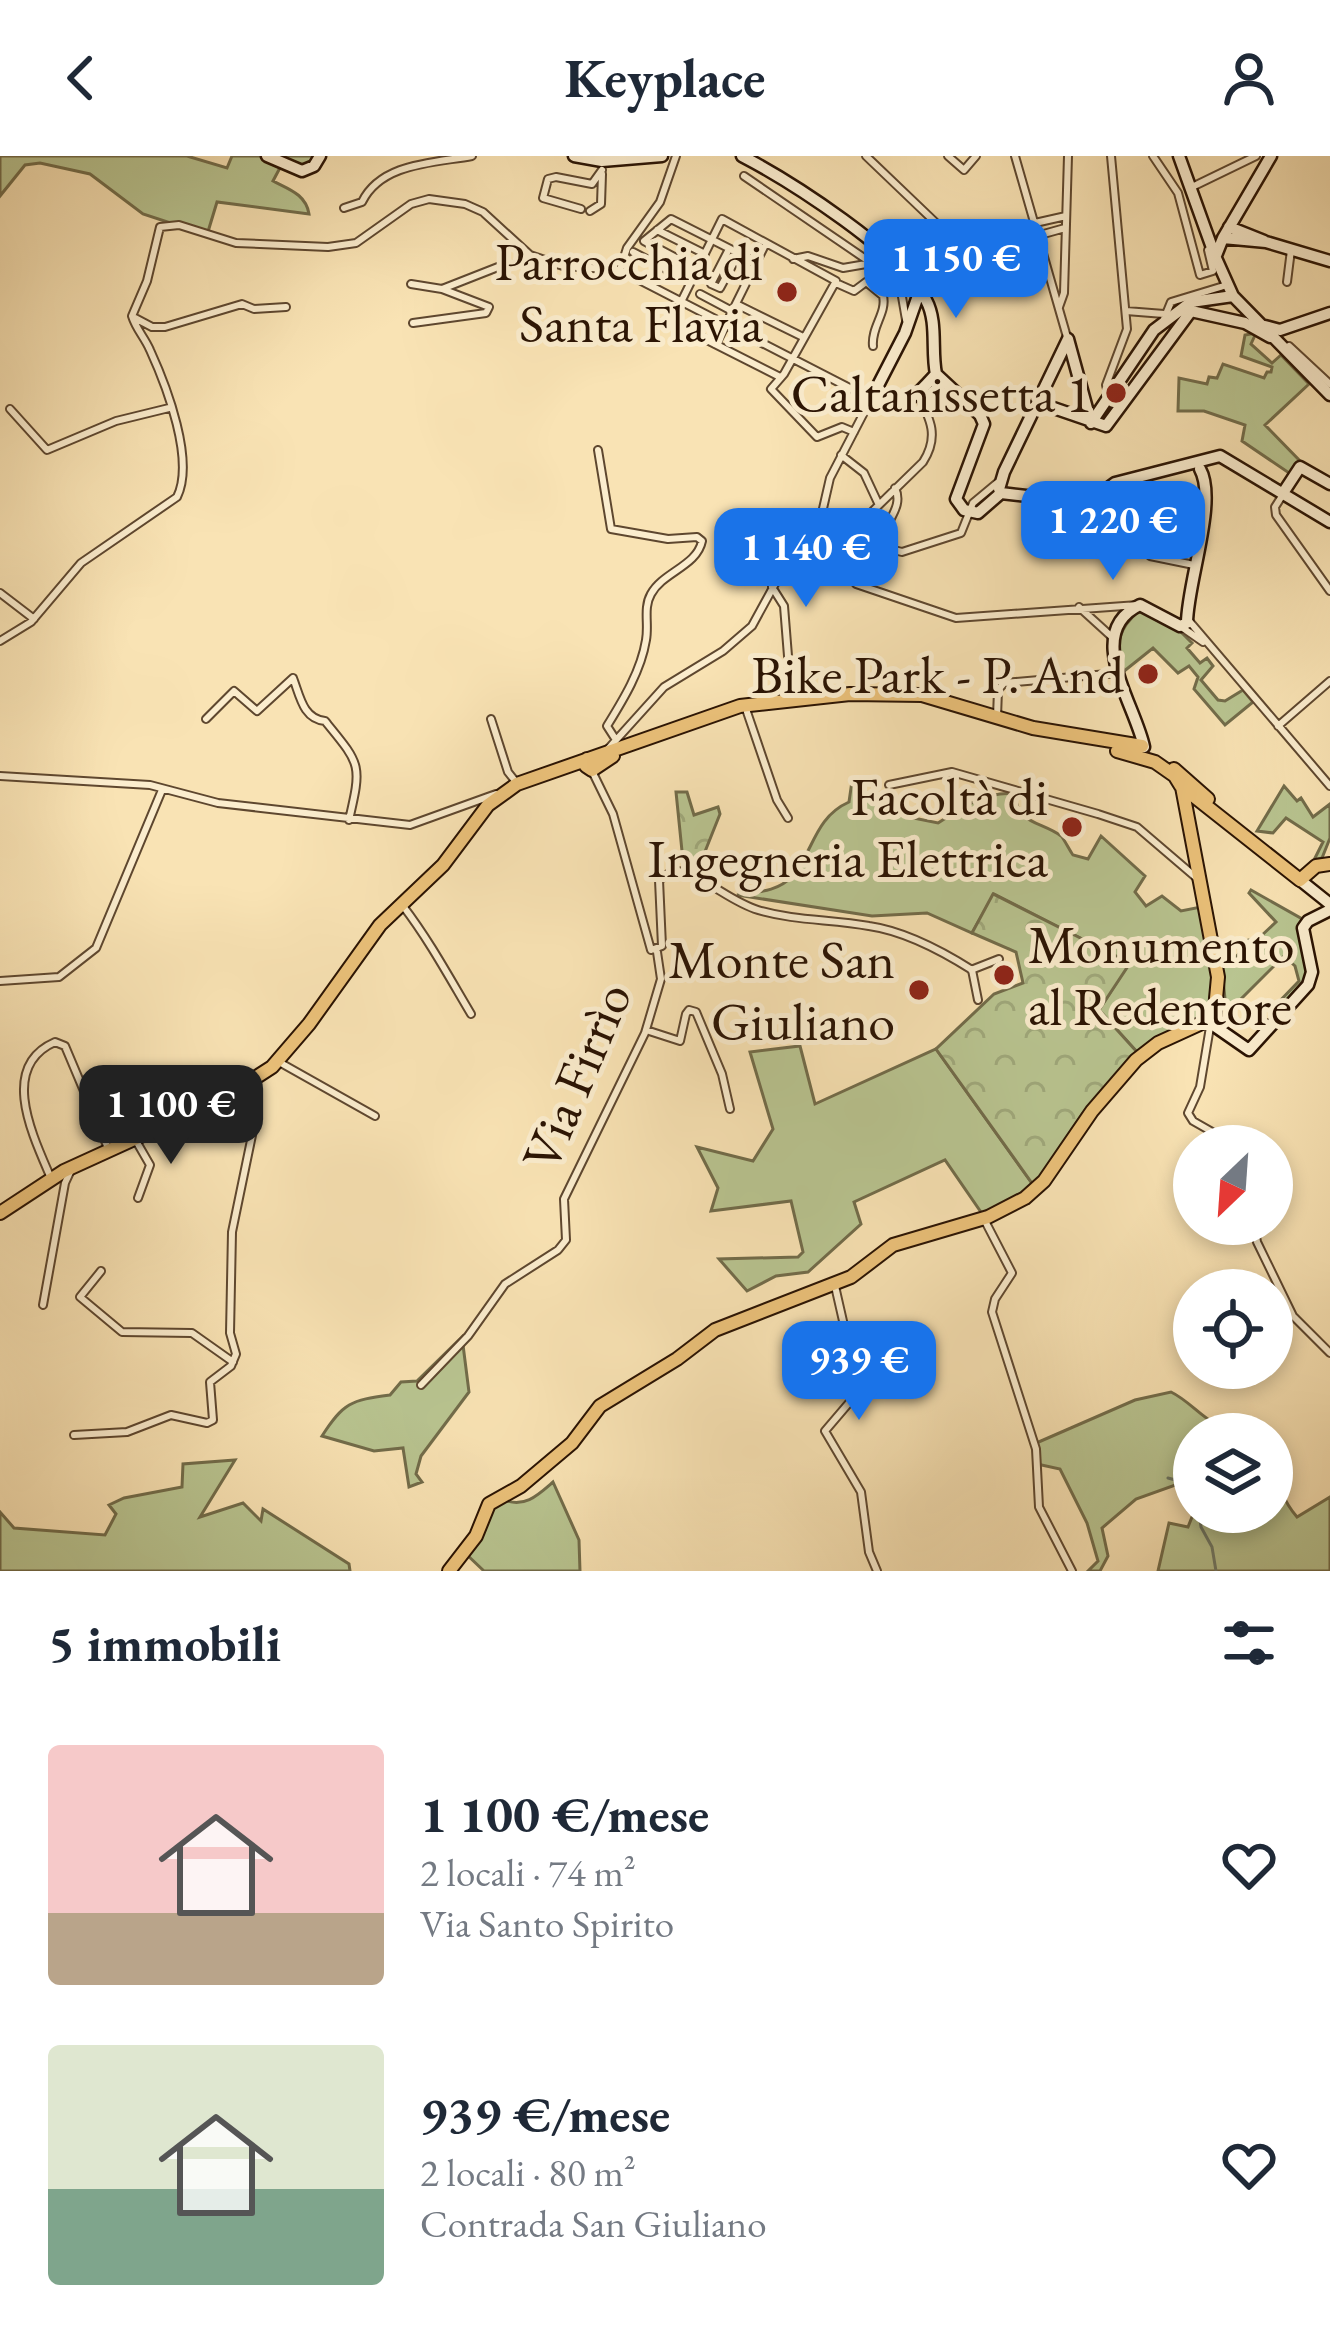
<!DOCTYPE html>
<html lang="it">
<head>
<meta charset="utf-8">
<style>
	body { margin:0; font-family:"EB Garamond",serif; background:#f2f2f3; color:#1f2937; height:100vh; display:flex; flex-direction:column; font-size:45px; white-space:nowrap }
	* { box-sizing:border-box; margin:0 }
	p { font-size:39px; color:#747a83 }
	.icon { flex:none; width:66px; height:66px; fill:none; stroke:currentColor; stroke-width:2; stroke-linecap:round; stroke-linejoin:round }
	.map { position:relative; height:1415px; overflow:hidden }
	.drawer { display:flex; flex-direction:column; background:#fff; flex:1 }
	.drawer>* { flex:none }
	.needle { width:78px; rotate:205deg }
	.controls { position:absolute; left:1173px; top:969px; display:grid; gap:24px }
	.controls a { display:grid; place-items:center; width:120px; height:120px; border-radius:50%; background:#fff; box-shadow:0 6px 18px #0003; font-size:60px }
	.price { position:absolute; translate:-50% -102px; padding:0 27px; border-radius:24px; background:#1a73e8; color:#fff; font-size:39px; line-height:78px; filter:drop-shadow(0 3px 6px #0008) }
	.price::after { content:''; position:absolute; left:50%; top:72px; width:36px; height:27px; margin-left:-18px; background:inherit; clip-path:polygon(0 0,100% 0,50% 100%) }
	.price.current { background:#222; color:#fff }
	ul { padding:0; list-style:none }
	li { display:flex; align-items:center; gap:36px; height:300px; padding:0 48px }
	li span { display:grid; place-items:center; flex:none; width:336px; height:240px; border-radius:12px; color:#555 }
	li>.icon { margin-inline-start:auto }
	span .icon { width:144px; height:144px; fill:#fffc; stroke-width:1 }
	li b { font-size:51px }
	h2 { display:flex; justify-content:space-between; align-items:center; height:144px; padding:0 48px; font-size:51px }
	header { display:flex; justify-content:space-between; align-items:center; height:156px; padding:0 48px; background:#fff; font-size:54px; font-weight:700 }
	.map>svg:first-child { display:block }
</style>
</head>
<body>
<header><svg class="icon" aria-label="back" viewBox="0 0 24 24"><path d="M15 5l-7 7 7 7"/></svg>Keyplace<svg class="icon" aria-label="person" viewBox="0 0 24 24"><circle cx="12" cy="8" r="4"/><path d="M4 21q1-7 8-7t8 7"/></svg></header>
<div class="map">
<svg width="1330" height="1415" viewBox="0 0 1330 1415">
	<defs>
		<pattern id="forest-crowns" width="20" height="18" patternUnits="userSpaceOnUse" patternTransform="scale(3)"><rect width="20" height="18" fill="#b9c591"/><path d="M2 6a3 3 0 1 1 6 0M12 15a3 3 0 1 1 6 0" fill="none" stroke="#9fa87b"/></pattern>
	</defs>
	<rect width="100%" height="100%" fill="#f9e3b4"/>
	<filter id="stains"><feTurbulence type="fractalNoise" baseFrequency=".00167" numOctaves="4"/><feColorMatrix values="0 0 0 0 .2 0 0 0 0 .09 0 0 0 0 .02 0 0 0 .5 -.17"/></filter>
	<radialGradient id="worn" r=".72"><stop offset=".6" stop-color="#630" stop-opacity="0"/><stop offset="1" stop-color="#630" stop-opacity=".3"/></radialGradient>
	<!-- grass -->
	<path fill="#b9c591" stroke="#726c4a" stroke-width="3" d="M 0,0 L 187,0 L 227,12 L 232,0 L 320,0 L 310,13 L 282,8 L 273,25 C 288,33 306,38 309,58 L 217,46 L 207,79 L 143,58 L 90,18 L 40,7 L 25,9 L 0,40 Z
		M 1256,177 L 1251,188 L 1272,207 L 1281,199 L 1309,228 L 1265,269 L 1301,306 L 1292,319 L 1242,285 L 1245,269 L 1204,255 L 1178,255 L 1179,222 L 1207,228 L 1209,221 L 1217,222 L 1223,208 L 1264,222 L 1267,216 L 1271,216 L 1272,211 L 1241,200 L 1245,179 Z
		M 1140,454 L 1177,472 L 1192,487 L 1187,492 L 1200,507 L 1207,502 L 1213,510 L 1201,524 L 1218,544 L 1225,545 L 1243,534 L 1253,546 L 1225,569 L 1194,533 L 1198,521 L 1189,510 L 1178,517 L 1153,492 L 1123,516 C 1117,486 1116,474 1140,454 Z
		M 852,625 L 894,658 L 938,667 C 961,652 988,634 1015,638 C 1017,669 1041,665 1061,680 C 1063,681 1071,697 1073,699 L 1088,703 L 1101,680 L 1145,720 L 1135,736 L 1146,750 L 1162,740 L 1181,755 L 1206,750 L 1215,820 L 1206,859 L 1137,896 L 1099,854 L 1129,807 L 994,738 L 972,777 L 927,757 L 872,760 L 737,739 C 755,736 778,736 791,721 C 813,699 813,662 849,646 Z
		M 1284,630 L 1297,645 L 1301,642 L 1313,661 L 1330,648 L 1330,682 L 1322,702 L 1314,704 L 1323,686 L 1286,662 L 1273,677 L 1257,675 Z
		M 1251,734 L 1304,764 L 1306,821 L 1283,854 L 1272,853 L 1299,825 L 1295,810 L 1284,800 L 1238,846 L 1240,849 L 1227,863 L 1221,803 L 1236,801 L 1242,794 L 1241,786 L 1260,781 L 1276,766 L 1249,737 Z
		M 800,890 L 815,948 L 936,893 L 1034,1030 L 983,1059 L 945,1004 L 854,1046 L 861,1068 L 808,1116 L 776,1120 L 747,1135 L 719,1103 L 798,1101 L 803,1096 L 791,1045 L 711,1055 L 718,1032 L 697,991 L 753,1005 L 773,973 L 750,896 Z
		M 462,1181 L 469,1236 L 421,1300 L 416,1318 L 422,1326 L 409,1331 L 403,1292 L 374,1295 L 322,1280 C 343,1247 351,1244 390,1239 L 401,1226 L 417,1225 Z
		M 1171,1236 C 1196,1248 1210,1276 1238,1271 L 1243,1278 L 1194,1278 L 1194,1348 L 1178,1328 L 1136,1343 L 1102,1372 L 1108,1400 L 1100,1415 L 1088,1415 L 1098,1405 L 1087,1367 L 1060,1313 L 1037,1308 L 1034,1288 L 1135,1244 Z
		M 1273,1288 C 1292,1320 1268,1327 1297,1361 L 1330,1341 L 1330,1415 L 1158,1415 L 1169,1367 L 1188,1371 L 1194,1356 L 1272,1356 Z
		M 235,1304 L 200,1361 L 243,1347 L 261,1365 L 263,1353 L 349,1408 L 350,1415 L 0,1415 L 0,1356 L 14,1372 L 105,1379 L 116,1358 L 109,1349 L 124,1342 L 182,1331 L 183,1308 Z
		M 553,1326 L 579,1384 L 580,1415 L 484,1415 L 464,1396 L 486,1352 L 504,1344 C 525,1352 538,1339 553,1326 Z"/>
	<!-- forest -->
	<path fill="url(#forest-crowns)" stroke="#726c4a" stroke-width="3" d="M 676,636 L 687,636 L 694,659 L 718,651 L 720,658 L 700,708 L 683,705 Z
		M 993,738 L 1130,807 L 1099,854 L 1137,896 L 1083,957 L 1034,1030 L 936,893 L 994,838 L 1023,827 L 1016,796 L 972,777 Z"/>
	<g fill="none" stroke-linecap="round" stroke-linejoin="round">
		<!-- stream -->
		<path stroke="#707a68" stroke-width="3" d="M 1168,1322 L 1179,1325 L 1194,1345
			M 1199,1356 L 1201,1371 L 1212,1391 L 1216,1415"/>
		<!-- street casing -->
		<g stroke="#5e472f" stroke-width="10">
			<path id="street" d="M 866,0 L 935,66 C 945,95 932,110 920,134
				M 948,0 L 964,14 L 976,0
				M 1015,0 L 1067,181
				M 1111,0 L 1127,173 L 1106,229 L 1108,237 L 1123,248
				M 1153,0 L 1178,37 L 1200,119 L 1213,115 L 1208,94
				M 744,20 L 870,106
				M 1190,32 L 1256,0
				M 344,52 L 362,46 C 381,7 433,7 472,0
				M 581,53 L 543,42 L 548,23 L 556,21 L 592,28 L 602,14
				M 590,55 L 601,48 L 602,18
				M 1035,67 L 1066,60
				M 657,74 L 705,98
				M 1040,79 L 1065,72
				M 729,93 L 711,128 L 720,132 L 739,97
				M 633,96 L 691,126
				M 793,103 L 808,100 L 843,112 L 872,107 L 901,135 L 906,164
				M 697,113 L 644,85 L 671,63 L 756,106
				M 620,114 L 627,92 L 660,46 L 676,0
				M 1287,126 L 1291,94
				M 836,127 L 854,135 L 866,126 L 883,140 C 887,157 871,171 873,190
				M 411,128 L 442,133
				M 700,138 L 732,155
				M 681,146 L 722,63 L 836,125 L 784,218 L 771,233 L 817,281 L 842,271 L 854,276
				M 736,148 L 803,181
				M 1059,151 L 1064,137 L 1068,0
				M 1126,155 L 1164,158
				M 135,162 L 152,171 L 165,171 L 242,148 L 254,153 L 286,151
				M 413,167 L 486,157 L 489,151 L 442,133 L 498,111 L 545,104
				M 1162,168 L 1171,146 L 1227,129
				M 703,182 L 780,221
				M 716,188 L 765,89
				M 1289,190 L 1330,228
				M 918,239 C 931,264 939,281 923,306 L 841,386 L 839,406 L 856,428 L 956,462 L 1138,449
				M 10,253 L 47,294 L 116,265 L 169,252
				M 598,294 L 611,373 L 668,383 L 697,381 L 702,385 C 697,410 663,416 651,438 C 643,452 649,468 646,484 C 641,515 623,544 607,570 L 616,584
				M 841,299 L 864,317 L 878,347
				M 895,332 C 904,351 886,364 883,382 L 890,393 L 902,396 L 961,377 L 973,347 L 997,327
				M 1282,340 L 1275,351 L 1276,359 L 1330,435
				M 1114,380 L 1152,389 L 1150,400 L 1194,409
				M 1152,389 L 1154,377 L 1165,379 L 1169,359 L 1202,365
				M 772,431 L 784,450 L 788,500
				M 0,437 L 34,463
				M 1079,451 L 1112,481
				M 1190,466 L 1330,630
				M 1180,470 L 1203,486
				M 0,485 L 31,466 L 81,407 L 177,341 C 195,305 167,231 150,194 C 145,182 136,173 132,160 L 147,125 L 160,71 L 179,69 L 236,87 L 328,91 L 356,87 L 411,48 L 429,43 L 465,48 L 483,56 L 530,99 L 563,110 L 620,114 L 871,243 L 830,322 L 819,370 L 782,415 L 752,470 L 723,495 L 664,531 L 608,593
				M 747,556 L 777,644 L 788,662
				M 997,561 L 998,534 L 1004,527 L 1119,517
				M 206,563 L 234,535 L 257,555 L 293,522 C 300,540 303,563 325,565 C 361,609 362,608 349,664
				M 491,563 L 508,616 L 516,626
				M 1278,570 L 1330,525
				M 592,615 L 613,658 L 651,794 L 662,790 L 659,724 L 674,714 C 706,720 728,745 758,754 C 795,765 832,763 869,770 C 904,775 942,795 972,814 L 978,844
				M 0,620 L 150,629 L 218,647 L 410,669 L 496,638
				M 889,629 L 952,616 L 1098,658 L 1137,671 L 1199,724
				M 403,750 C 429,784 449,821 471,858
				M 971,814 L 999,803
				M 0,825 L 59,821 L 96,792 L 162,634
				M 1210,871 L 1200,931 L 1188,957 L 1193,965 L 1237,990
				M 646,874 L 680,885 L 686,858 L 689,854 L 696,856 L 722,918 L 730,953
				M 279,906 L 375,960
				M 135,983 L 150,1009 L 138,1042
				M 50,1020 C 31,976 0,910 55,886 L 65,890 L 108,992
				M 1272,1020 L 1276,1030 L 1272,1039
				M 985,1065 L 1012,1117 L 995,1143 L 992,1156 L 1036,1293 L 1039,1351 L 1072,1415
				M 1254,1068 L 1257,1086 L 1293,1160 L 1330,1197
				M 101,1115 L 80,1141 L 122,1176 L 192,1177 L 233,1206
				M 835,1130 L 848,1187 L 861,1222 L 854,1241 L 825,1275 L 861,1336 L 869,1396 L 877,1415
				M 43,1149 L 65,1027 L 72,1012
				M 421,1229 L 468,1180 L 505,1128 L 558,1094 L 566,1084 L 564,1043 L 645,877 L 661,823 L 657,796
				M 74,1279 L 127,1276 L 171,1259 L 207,1267 L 213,1264 L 210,1226 L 231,1210 L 236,1198 L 230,1177 L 232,1076 L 256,960 L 248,929"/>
		</g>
		<!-- secondary casing -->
		<g stroke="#2a1303" stroke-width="15">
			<path id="secondary" d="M 267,0 L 302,15 L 314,10 L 320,0
				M 574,0 L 602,5 L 662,0
				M 742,0 C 790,25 903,97 926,144 C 938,166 931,194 936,218 L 980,259 L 984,268 L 956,343 L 964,354 L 978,357 L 1001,337
				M 1179,0 L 1215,100 L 1233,140 L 1330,239
				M 1229,71 L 1264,85
				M 1223,82 L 1266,86 L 1330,105
				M 1215,102 L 1223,82 L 1271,0
				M 920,134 L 905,177 L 871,243 C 904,254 915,241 936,218
				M 1265,170 L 1280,174 L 1330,157
				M 1068,183 L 1091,267
				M 1039,247 L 1106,270 L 1191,155 L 1245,167 L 1270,181
				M 1091,267 L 1154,174 L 1191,146 L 1233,140
				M 1001,337 L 1088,347 L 1115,327 L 1220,300 L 1330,366
				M 1001,337 L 999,333 L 1004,316 L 1068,183
				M 1283,337 L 1300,311 L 1330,328
				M 1144,591 C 1136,550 1082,476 1140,449 L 1180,470 L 1187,467 C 1187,427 1218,345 1200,313
				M 1300,724 L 1330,748
				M 1213,869 L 1249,894 L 1308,829 L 1312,816 L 1303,772 L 1308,765 L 1330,754"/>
		</g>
		<!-- primary casing -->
		<g stroke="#2a1303" stroke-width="16">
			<path id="primary" d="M 1117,595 L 1155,606 L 1175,620
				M 587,603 L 586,610 L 592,614 L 613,600
				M 1174,613 L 1208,643
				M 1173,617 L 1181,630 L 1300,724 L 1316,710 L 1330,708
				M 1182,631 L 1218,821 L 1214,864
				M 0,1057 L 64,1015 L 224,942 L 272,911 L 309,868 L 380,769 L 443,709 L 488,649 L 517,628 L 740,550 L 850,538 L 922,539 L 1033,572 L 1142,590
				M 449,1415 L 476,1380 L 489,1348 L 521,1330 L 572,1287 L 600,1250 L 677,1203 L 715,1174 L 851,1121 L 893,1089 L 988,1061 L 1025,1042 L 1044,1025 L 1092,955 L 1136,904 L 1158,887 L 1204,866"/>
		</g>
		<!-- street -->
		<use href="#street" stroke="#fbedce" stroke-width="6"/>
		<!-- secondary -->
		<use href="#secondary" stroke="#fbedce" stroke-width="10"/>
		<!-- primary -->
		<use href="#primary" stroke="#ecc27a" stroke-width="12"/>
	</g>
	<!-- markers -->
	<g fill="#8f2418" stroke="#fbedce" stroke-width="4.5">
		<circle cx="787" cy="136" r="12"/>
		<circle cx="1116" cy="237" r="12"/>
		<circle cx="1148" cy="518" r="12"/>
		<circle cx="1072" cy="671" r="12"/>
		<circle cx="1004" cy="819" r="12"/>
		<circle cx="919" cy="834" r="12"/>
	</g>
	<g text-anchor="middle" stroke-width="10" stroke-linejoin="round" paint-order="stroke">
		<!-- poi labels -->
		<g font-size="54" fill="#2a1303" stroke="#fbedce" text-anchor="end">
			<text x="763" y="124">Parrocchia di<tspan x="763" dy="62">Santa Flavia</tspan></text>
			<text x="1092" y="256">Caltanissetta 1</text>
			<text x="1124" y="537">Bike Park - P. And</text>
			<text x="1048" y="659">Facoltà di<tspan x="1048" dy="62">Ingegneria Elettrica</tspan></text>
			<text x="1028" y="807" text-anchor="start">Monumento<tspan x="1028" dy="62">al Redentore</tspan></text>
			<text x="895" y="822">Monte San<tspan x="895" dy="62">Giuliano</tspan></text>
		</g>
		<!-- street labels -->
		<g font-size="54" fill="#2a1303" stroke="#fbedce">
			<text transform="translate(576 920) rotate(-67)" y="19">Via Firrìo</text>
		</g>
	</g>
	<rect width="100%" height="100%" filter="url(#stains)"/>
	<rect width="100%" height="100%" fill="url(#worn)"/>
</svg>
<div class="controls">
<a><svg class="needle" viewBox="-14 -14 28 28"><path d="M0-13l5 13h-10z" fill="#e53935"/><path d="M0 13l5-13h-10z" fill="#747a83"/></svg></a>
<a><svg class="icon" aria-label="locate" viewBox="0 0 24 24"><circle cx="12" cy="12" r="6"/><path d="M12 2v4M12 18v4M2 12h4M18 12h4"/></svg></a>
<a><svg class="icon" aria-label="layers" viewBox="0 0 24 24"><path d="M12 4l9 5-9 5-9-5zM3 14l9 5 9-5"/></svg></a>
</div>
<b class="price" style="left:956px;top:165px">1 150 €</b>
<b class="price" style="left:1113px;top:427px">1 220 €</b>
<b class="price" style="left:806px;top:454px">1 140 €</b>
<b class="price current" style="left:171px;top:1011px">1 100 €</b>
<b class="price" style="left:859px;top:1267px">939 €</b>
</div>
<section class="drawer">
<h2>5 immobili<svg class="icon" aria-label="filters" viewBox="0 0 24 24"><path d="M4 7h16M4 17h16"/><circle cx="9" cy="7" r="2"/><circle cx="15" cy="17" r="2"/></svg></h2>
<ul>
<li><span style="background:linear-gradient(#f6c9c9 70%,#b9a48a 0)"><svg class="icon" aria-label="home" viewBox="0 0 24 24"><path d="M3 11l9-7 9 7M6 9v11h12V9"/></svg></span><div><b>1 100 €/mese</b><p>2 locali · 74 m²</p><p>Via Santo Spirito</p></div><svg class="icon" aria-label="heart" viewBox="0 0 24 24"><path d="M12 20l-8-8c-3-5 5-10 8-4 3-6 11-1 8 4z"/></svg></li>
<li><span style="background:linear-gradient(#dfe7d0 60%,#7fa58c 0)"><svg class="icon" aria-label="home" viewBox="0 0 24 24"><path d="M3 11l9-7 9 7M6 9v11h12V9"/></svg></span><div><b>939 €/mese</b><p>2 locali · 80 m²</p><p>Contrada San Giuliano</p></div><svg class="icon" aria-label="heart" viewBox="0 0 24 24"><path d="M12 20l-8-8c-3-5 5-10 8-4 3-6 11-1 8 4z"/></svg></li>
</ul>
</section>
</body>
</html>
